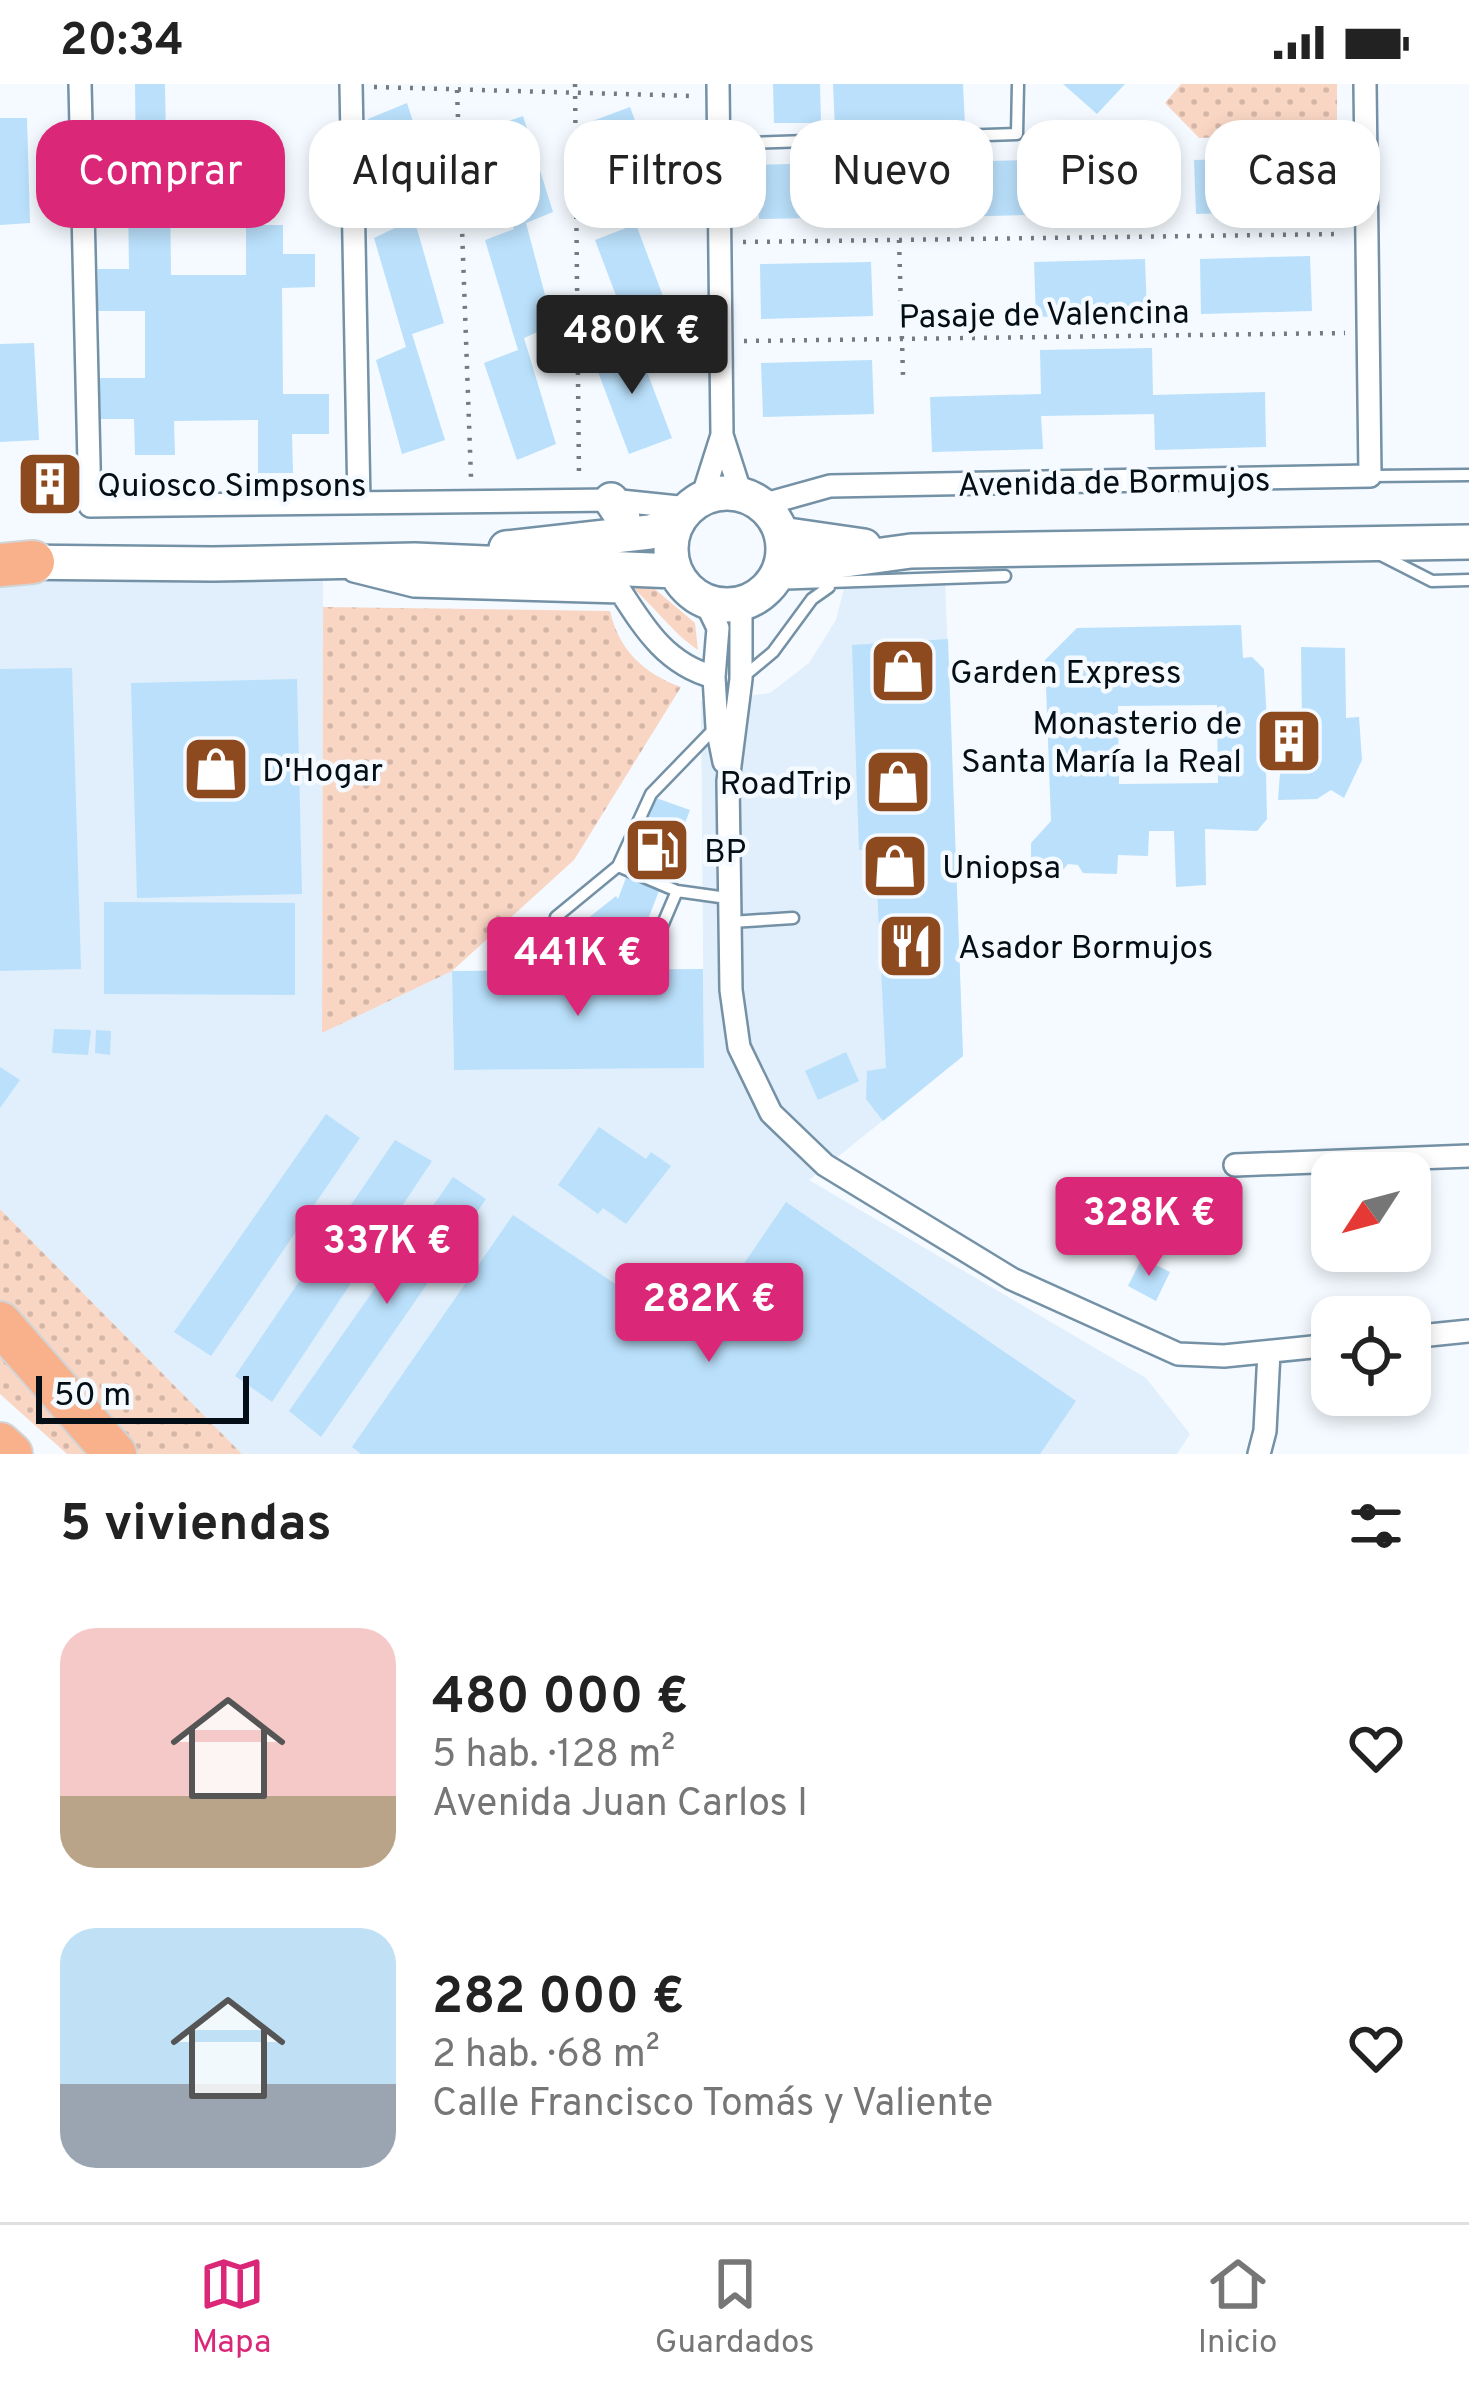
<!DOCTYPE html>
<html lang="es">
<head>
<meta charset="utf-8">
<style>
	body { margin:0; font-family:Overpass,sans-serif; background:#f6f6f6; color:#222; height:100vh; display:flex; flex-direction:column; font-size:45px; white-space:nowrap }
	* { box-sizing:border-box; margin:0 }
	p { font-size:39px; color:#767676 }
	.icon { flex:none; width:66px; height:66px; fill:none; stroke:currentColor; stroke-width:2; stroke-linecap:round; stroke-linejoin:round }
	.map { position:relative; height:1370px; overflow:hidden }
	.panel { display:flex; flex-direction:column; background:#fff; flex:1 }
	.panel>* { flex:none }
	.top-card { position:absolute; left:36px; top:36px; width:1398px; height:108px; display:flex; gap:24px }
	.needle { width:78px; rotate:234deg }
	.tools { position:absolute; left:1311px; top:1068px; display:grid; gap:24px }
	.tools a { display:grid; place-items:center; width:120px; height:120px; border-radius:24px; background:#fff; box-shadow:0 6px 18px #0003; font-size:60px }
	.scale { position:absolute; left:36px; bottom:30px; width:213px; box-sizing:border-box; padding-left:12px; border:6px solid #040e16; border-top:0; font-size:33px; line-height:42px; white-space:nowrap; color:#040e16; -webkit-text-stroke:9px #f4faff; paint-order:stroke }
	.price { position:absolute; translate:-50% -102px; padding:0 27px; border-radius:12px; background:#db2777; color:#fff; font-size:39px; line-height:78px; filter:drop-shadow(0 3px 6px #0008) }
	.price::after { content:''; position:absolute; left:50%; top:72px; width:36px; height:27px; margin-left:-18px; background:inherit; clip-path:polygon(0 0,100% 0,50% 100%) }
	.price.active { background:#222; color:#fff }
	ul { padding:0; list-style:none }
	li { display:flex; align-items:center; gap:36px; height:300px; padding:0 60px }
	li span { display:grid; place-items:center; flex:none; width:336px; height:240px; border-radius:36px; color:#555 }
	li>.icon { margin-inline-start:auto }
	span .icon { width:144px; height:144px; fill:#fffc; stroke-width:1 }
	li b { font-size:51px }
	h2 { display:flex; justify-content:space-between; align-items:center; height:144px; padding:0 60px; font-size:51px }
	.chip { padding:0 42px; border-radius:36px; background:#fff; box-shadow:0 6px 18px #0003; font-size:42px; line-height:108px }
	.chip.active { background:#db2777; color:#fff }
	.status { display:flex; justify-content:space-between; align-items:center; height:84px; padding:0 60px; background:#fff; direction:ltr }
	.status svg { height:33px; fill:currentColor }
	.menu { display:flex; justify-content:space-around; align-items:center; height:168px; border-top:3px solid #e0e0e0; background:#fff; font-size:33px; color:#767676 }
	.menu a { display:grid; justify-items:center; gap:6px }
	.menu .active { color:#db2777 }
	.map>svg:first-child { display:block }
</style>
</head>
<body>
<div class="status"><b>20:34</b><svg viewBox="0 0 49 12"><path d="M0 12V9h3v3zM5 12V6h3v6zM10 12V3h3v9zM15 12V0h3v12zM26 1h20v11H26zM47 4h2v5h-2z"/></svg></div>
<div class="map">
<svg width="1469" height="1370" viewBox="0 0 1469 1370">
	<defs>
		<pattern id="grass-dots" width="8" height="8" patternUnits="userSpaceOnUse" patternTransform="scale(3)"><rect width="8" height="8" fill="#f9d6c4"/><path d="M2 2h.1M6 6h.1" fill="none" stroke="#d4b6a8" stroke-width="1.8" stroke-linecap="round"/></pattern>
	</defs>
	<rect width="100%" height="100%" fill="#f4faff"/>
	<!-- built -->
	<path fill="#e0effb" d="M 323,487 L 322,948 L 452,887 L 454,986 L 704,984 L 701,617 L 770,609 L 809,579 L 836,536 L 846,496 L 945,495 L 963,972 L 809,1096 L 1146,1294 L 1190,1350 L 1177,1370 L 242,1370 L 0,1125 L 0,496 Z"/>
	<!-- grass -->
	<path fill="url(#grass-dots)" d="M 1181,0 L 1337,0 L 1337,49 L 1199,54 L 1165,19 Z
		M 643,495 L 695,539 L 698,566 C 670,547 654,521 628,500 Z
		M 323,523 L 610,527 C 619,567 645,590 681,603 L 574,776 L 452,887 L 322,949 Z
		M 0,1125 L 242,1370 L 67,1370 L 0,1310 Z"/>
	<!-- building -->
	<path fill="#bae0fb" fill-rule="evenodd" d="M 135,0 L 165,0 L 166,58 L 208,59 L 209,100 L 170,100 L 171,191 L 246,191 L 246,141 L 283,141 L 283,170 L 315,170 L 315,203 L 282,204 L 283,310 L 329,310 L 329,350 L 292,350 L 293,389 L 258,389 L 258,336 L 174,337 L 175,371 L 135,371 L 134,335 L 98,335 L 97,294 L 145,294 L 145,227 L 98,227 L 98,185 L 129,185 L 128,118 L 97,118 L 97,79 L 136,79 Z
		M 773,0 L 820,0 L 821,39 L 774,39 Z
		M 833,0 L 963,0 L 965,42 L 835,45 Z
		M 1063,0 L 1125,0 L 1097,30 Z
		M 407,19 L 441,123 L 415,138 L 444,239 L 412,250 L 445,356 L 402,370 L 376,276 L 406,263 L 374,154 L 399,142 L 368,35 Z
		M 630,23 L 667,122 L 634,135 L 670,231 L 629,246 L 595,156 L 626,144 L 587,39 Z
		M 523,32 L 553,128 L 526,139 L 553,241 L 524,254 L 556,360 L 517,376 L 484,279 L 518,266 L 485,156 L 514,145 L 481,47 Z
		M 0,34 L 27,34 L 30,139 L 0,141 Z
		M 1305,73 L 1307,127 L 1196,130 L 1194,76 Z
		M 1026,76 L 1028,131 L 917,134 L 916,79 Z
		M 868,78 L 870,133 L 759,135 L 757,81 Z
		M 1310,172 L 1312,227 L 1201,230 L 1200,175 Z
		M 1145,175 L 1147,230 L 1036,233 L 1034,178 Z
		M 871,178 L 873,232 L 761,235 L 760,180 Z
		M 635,256 L 672,354 L 629,370 L 592,272 Z
		M 34,259 L 39,356 L 0,358 L 0,260 Z
		M 1152,264 L 1153,311 L 1265,308 L 1266,363 L 1155,366 L 1154,330 L 1041,332 L 1043,365 L 932,368 L 930,313 L 1041,310 L 1040,266 Z
		M 872,276 L 874,330 L 763,333 L 761,279 Z
		M 58,393 L 58,407 L 42,408 L 42,394 Z
		M 1241,541 L 1243,574 L 1252,573 L 1264,585 L 1267,638 L 1302,638 L 1301,563 L 1345,564 L 1346,634 L 1359,633 L 1362,676 L 1344,714 L 1331,706 L 1317,715 L 1278,716 L 1280,689 L 1266,688 L 1267,735 L 1257,747 L 1205,745 L 1206,801 L 1176,803 L 1174,747 L 1149,747 L 1148,772 L 1118,771 L 1117,790 L 1083,789 L 1078,781 L 1068,780 L 1062,787 L 1031,787 L 1031,759 L 1051,737 L 1045,576 L 1077,544 ZM 1217,621 L 1218,699 L 1119,700 L 1118,622 Z
		M 948,555 L 963,972 L 883,1037 L 866,1015 L 867,987 L 886,984 L 875,766 L 859,766 L 852,561 Z
		M 72,584 L 81,885 L 0,887 L 0,585 Z
		M 297,595 L 302,810 L 137,814 L 131,599 Z
		M 656,714 L 690,726 L 647,838 L 629,833 L 634,841 L 630,864 L 578,866 L 572,847 L 616,812 L 618,815 Z
		M 104,818 L 295,819 L 295,911 L 104,910 Z
		M 703,885 L 704,984 L 454,986 L 452,887 Z
		M 54,945 L 91,946 L 88,971 L 52,969 Z
		M 96,946 L 111,947 L 110,971 L 95,969 Z
		M 846,968 L 859,997 L 818,1016 L 805,987 Z
		M 0,983 L 20,996 L 0,1024 Z
		M 326,1030 L 360,1054 L 211,1272 L 174,1248 Z
		M 599,1043 L 646,1075 L 651,1068 L 671,1082 L 626,1140 L 603,1124 L 598,1130 L 558,1101 Z
		M 395,1056 L 432,1077 L 272,1318 L 235,1292 Z
		M 453,1093 L 486,1115 L 321,1353 L 289,1327 Z
		M 786,1118 L 1076,1317 L 1040,1370 L 361,1370 L 352,1363 L 513,1131 L 694,1253 Z
		M 1142,1174 L 1170,1188 L 1156,1217 L 1128,1202 Z"/>
	<g fill="none" stroke-linecap="round" stroke-linejoin="round">
		<!-- lane casing -->
		<g stroke="#7491a6" stroke-width="15">
			<path id="lane" d="M 717,60 L 1017,50 L 1018,0
				M 1370,392 L 1469,391
				M 1379,470 L 1432,497 L 1469,496
				M 771,500 L 1005,492
				M 743,593 L 773,568 L 812,515 L 829,503
				M 714,645 L 651,710 L 618,782 L 677,807 L 727,814
				M 618,782 L 556,833 L 567,873 L 650,870 L 677,807
				M 731,838 L 793,834"/>
		</g>
		<!-- street casing -->
		<g stroke="#7491a6" stroke-width="26">
			<path id="street" d="M 80,0 L 90,422 L 611,416 L 688,424
				M 351,0 L 359,419
				M 722,351 L 741,410
				M 702,414 L 722,351 L 718,0
				M 762,421 L 830,402 L 1370,392 L 1365,0
				M 354,487 L 414,502 L 621,508 C 646,547 668,581 714,593
				M 705,517 L 718,544 L 714,593 L 717,643 L 724,678
				M 741,520 L 741,595 L 728,697 L 731,906 L 739,963 L 771,1029 L 825,1081 L 1012,1195 L 1178,1270 L 1224,1272 L 1332,1261
				M 1235,1081 L 1469,1072
				M 1410,1253 L 1469,1247
				M 1259,1370 L 1265,1347 L 1269,1268"/>
		</g>
		<!-- secondary casing -->
		<g stroke="#7491a6" stroke-width="38">
			<path id="secondary" d="M671 465a56 56 0 1 1 112 0a56 56 0 1 1-112 0Z
				M 611,416 L 623,434 L 619,451
				M 781,450 L 864,462
				M 506,464 L 650,448 L 676,439
				M 11,478 L 213,480 L 415,476 L 675,487
				M 780,485 L 911,467 L 1469,458"/>
		</g>
		<!-- highway casing -->
		<g stroke="#d2d4d5" stroke-width="46">
			<path id="highway" d="M 0,481 L 33,478
				M 0,1239 L 115,1370
				M 0,1360 L 11,1370"/>
		</g>
		<!-- path -->
		<path stroke="#737b82" stroke-width="4.5" stroke-dasharray="3 9" stroke-linecap="butt" d="M 575,0 L 579,393
			M 374,3 L 693,12
			M 457,6 L 471,394
			M 899,156 L 903,291
			M 743,158 L 1343,150
			M 744,257 L 1345,249"/>
		<!-- lane -->
		<use href="#lane" stroke="#fff" stroke-width="10"/>
		<!-- street -->
		<use href="#street" stroke="#fff" stroke-width="21"/>
		<!-- secondary -->
		<use href="#secondary" stroke="#fff" stroke-width="33"/>
		<!-- highway -->
		<use href="#highway" stroke="#f8b18b" stroke-width="42"/>
	</g>
	<!-- icons -->
	<defs>
		<g id="building-square" transform="scale(3.45)"><rect x="-9" y="-9" width="18" height="18" rx="4" fill="#8e4a1f" stroke="#f4faff"/><path d="M-4-6H4V6H1V3H-1V6H-4ZM-2.5-4.3h1.7v1.8h-1.7ZM.8-4.3h1.7v1.8H.8ZM-2.5-1h1.7V.8h-1.7ZM.8-1h1.7V.8H.8Z" fill="#fff"/></g>
		<g id="shop-square" transform="scale(3.45)"><rect x="-9" y="-9" width="18" height="18" rx="4" fill="#8e4a1f" stroke="#f4faff"/><path d="M-5-2.5h2.3a2.7 3.5 0 0 1 5.4 0H5L5.5 6h-11ZM-1.5-2.5h3a1.5 2.3 0 0 0-3 0Z" fill="#fff"/></g>
		<g id="fuel-square" transform="scale(3.45)"><rect x="-9" y="-9" width="18" height="18" rx="4" fill="#8e4a1f" stroke="#f4faff"/><path d="M-5.5-6h7V0h2V4h1.3V-2.5L3-4.5l.8-.8L6-3V5H2.5V1h-1V6h-7ZM-4.2-4.7v3.2H.2V-4.7Z" fill="#fff"/></g>
		<g id="restaurant-square" transform="scale(3.45)"><rect x="-9" y="-9" width="18" height="18" rx="4" fill="#8e4a1f" stroke="#f4faff"/><path d="M-5-6h1v4h1v-4h1v4h1v-4h1v5L-1.5 .5V6h-2V.5L-5-1ZM5-6V6H3V1.5H1.5Q1.5-4 5-6Z" fill="#fff"/></g>
	</defs>
	<g fill-rule="evenodd">
		<use href="#building-square" x="50" y="400"/>
		<use href="#shop-square" x="903" y="587"/>
		<use href="#building-square" x="1289" y="657"/>
		<use href="#shop-square" x="216" y="685"/>
		<use href="#shop-square" x="898" y="698"/>
		<use href="#fuel-square" x="657" y="766"/>
		<use href="#shop-square" x="895" y="782"/>
		<use href="#restaurant-square" x="911" y="862"/>
	</g>
	<g text-anchor="middle" stroke-width="9" stroke-linejoin="round" paint-order="stroke">
		<!-- street labels -->
		<g font-size="33" fill="#040e16" stroke="#f4faff">
			<text transform="translate(1044 229) rotate(-1)" y="12">Pasaje de Valencina</text>
			<text transform="translate(1114 397) rotate(-1)" y="12">Avenida de Bormujos</text>
		</g>
		<!-- poi labels -->
		<g font-size="33" fill="#040e16" stroke="#f4faff" text-anchor="start">
			<text x="97" y="412">Quiosco Simpsons</text>
			<text x="950" y="599">Garden Express</text>
			<text x="1242" y="650" text-anchor="end">Monasterio de<tspan x="1242" dy="38">Santa María la Real</tspan></text>
			<text x="262" y="697">D'Hogar</text>
			<text x="852" y="710" text-anchor="end">RoadTrip</text>
			<text x="704" y="778">BP</text>
			<text x="942" y="794">Uniopsa</text>
			<text x="958" y="874">Asador Bormujos</text>
		</g>
	</g>
</svg>
<div class="tools">
<a><svg class="needle" viewBox="-14 -14 28 28"><path d="M0-13l5 13h-10z" fill="#e53935"/><path d="M0 13l5-13h-10z" fill="#767676"/></svg></a>
<a><svg class="icon" aria-label="locate" viewBox="0 0 24 24"><circle cx="12" cy="12" r="6"/><path d="M12 2v4M12 18v4M2 12h4M18 12h4"/></svg></a>
</div>
<div class="scale">50 m</div>
<b class="price active" style="left:632px;top:313px">480K €</b>
<b class="price" style="left:578px;top:935px">441K €</b>
<b class="price" style="left:1149px;top:1195px">328K €</b>
<b class="price" style="left:387px;top:1223px">337K €</b>
<b class="price" style="left:709px;top:1281px">282K €</b>
<div class="top-card">
<a class="chip active">Comprar</a>
<a class="chip">Alquilar</a>
<a class="chip">Filtros</a>
<a class="chip">Nuevo</a>
<a class="chip">Piso</a>
<a class="chip">Casa</a>
</div>
</div>
<section class="panel">
<h2>5 viviendas<svg class="icon" aria-label="filters" viewBox="0 0 24 24"><path d="M4 7h16M4 17h16"/><circle cx="9" cy="7" r="2"/><circle cx="15" cy="17" r="2"/></svg></h2>
<ul>
<li><span style="background:linear-gradient(#f6c9c9 70%,#b9a48a 0)"><svg class="icon" aria-label="home" viewBox="0 0 24 24"><path d="M3 11l9-7 9 7M6 9v11h12V9"/></svg></span><div><b>480 000 €</b><p>5 hab. · 128 m²</p><p>Avenida Juan Carlos I</p></div><svg class="icon" aria-label="heart" viewBox="0 0 24 24"><path d="M12 20l-8-8c-3-5 5-10 8-4 3-6 11-1 8 4z"/></svg></li>
<li><span style="background:linear-gradient(#bfe0f5 65%,#9aa5b1 0)"><svg class="icon" aria-label="home" viewBox="0 0 24 24"><path d="M3 11l9-7 9 7M6 9v11h12V9"/></svg></span><div><b>282 000 €</b><p>2 hab. · 68 m²</p><p>Calle Francisco Tomás y Valiente</p></div><svg class="icon" aria-label="heart" viewBox="0 0 24 24"><path d="M12 20l-8-8c-3-5 5-10 8-4 3-6 11-1 8 4z"/></svg></li>
</ul>
</section>
<nav class="menu">
<a class="active"><svg class="icon" aria-label="map" viewBox="0 0 24 24"><path d="M3 6l6-2 6 2 6-2v14l-6 2-6-2-6 2zM9 4v14M15 6v14"/></svg>Mapa</a>
<a><svg class="icon" aria-label="saved" viewBox="0 0 24 24"><path d="M7 4h10v16l-5-4-5 4z"/></svg>Guardados</a>
<a><svg class="icon" aria-label="home" viewBox="0 0 24 24"><path d="M3 11l9-7 9 7M6 9v11h12V9"/></svg>Inicio</a>
</nav>
</body>
</html>
